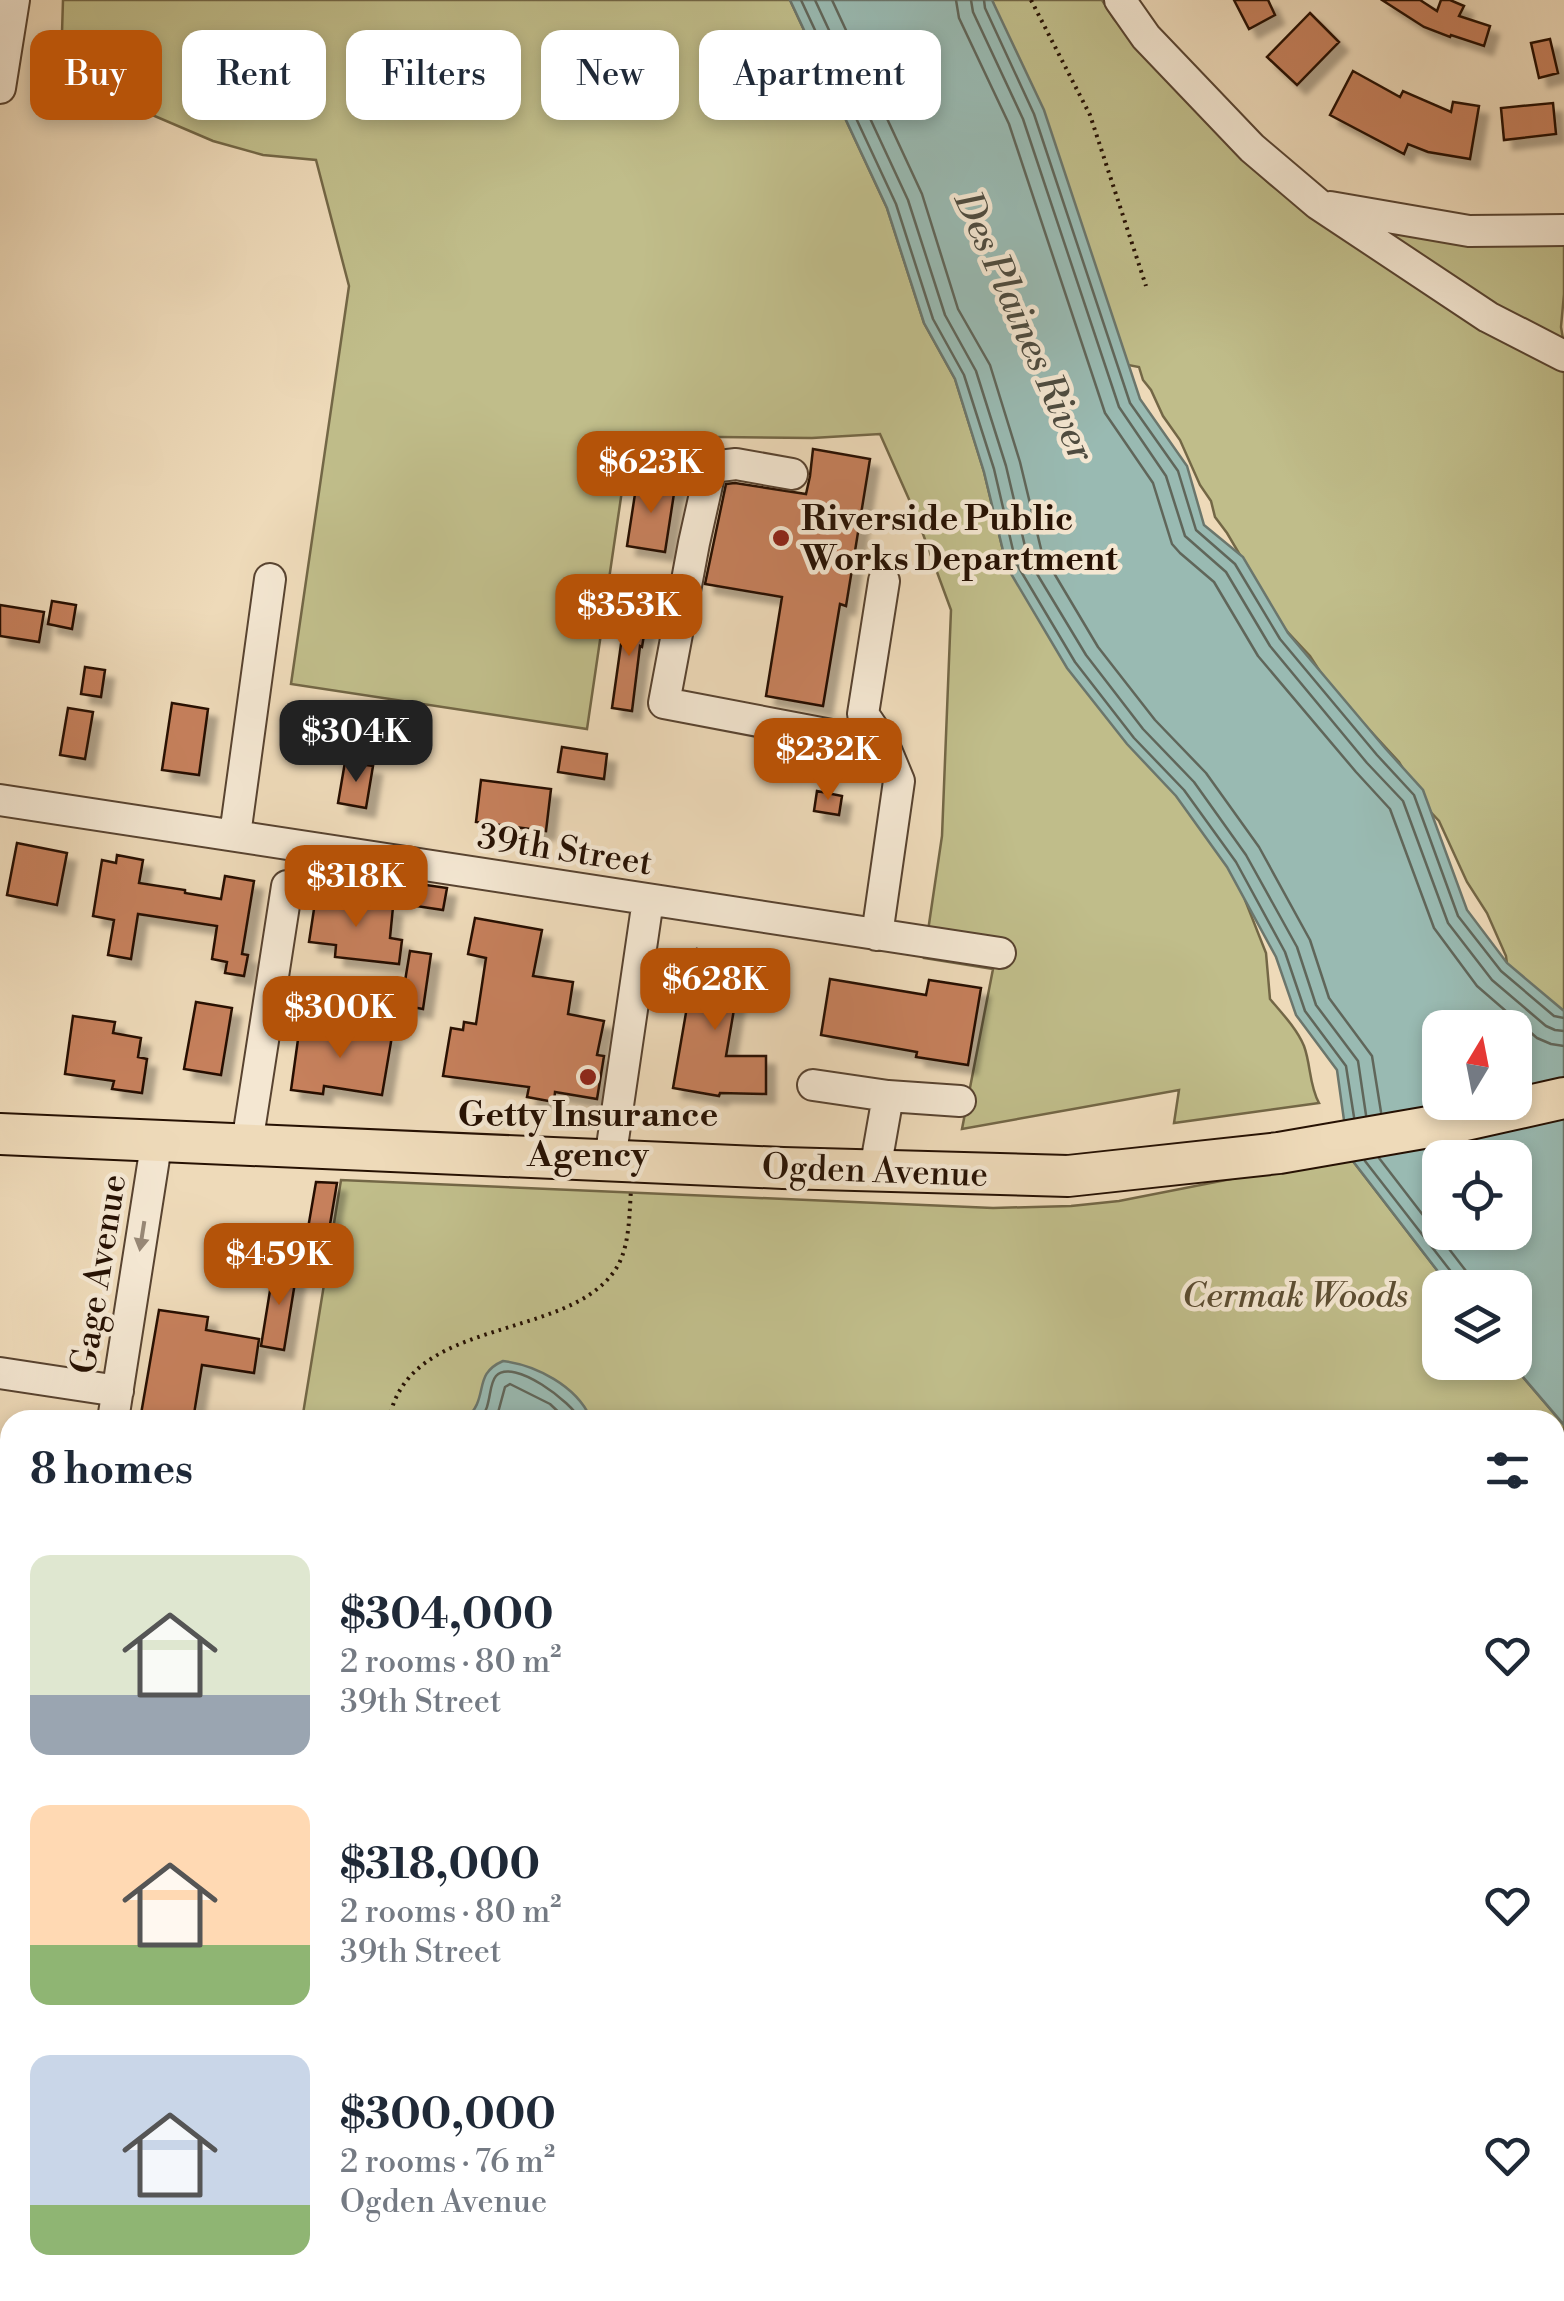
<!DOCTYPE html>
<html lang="en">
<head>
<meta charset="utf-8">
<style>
	body { margin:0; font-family:"Libre Bodoni",serif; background:#f6f6f7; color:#1f2937; height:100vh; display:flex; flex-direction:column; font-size:38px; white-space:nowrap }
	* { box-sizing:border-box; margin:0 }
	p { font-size:32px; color:#747a83 }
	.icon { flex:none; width:55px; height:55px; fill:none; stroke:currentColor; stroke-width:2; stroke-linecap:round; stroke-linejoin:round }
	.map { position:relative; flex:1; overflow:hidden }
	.details { position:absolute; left:0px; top:1410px; width:1565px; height:892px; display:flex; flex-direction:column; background:#fff; border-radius:30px 30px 0 0; box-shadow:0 5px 15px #0003 }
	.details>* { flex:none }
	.top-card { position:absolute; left:30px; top:30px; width:1000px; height:90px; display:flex; gap:20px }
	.needle { width:65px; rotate:10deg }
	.buttons { position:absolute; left:1422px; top:1010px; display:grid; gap:20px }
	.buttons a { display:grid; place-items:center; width:110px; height:110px; border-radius:20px; background:#fff; box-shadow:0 5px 15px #0003; font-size:50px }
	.price { position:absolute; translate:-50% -85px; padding:0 22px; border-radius:20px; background:#b45309; color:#fff; font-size:32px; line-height:65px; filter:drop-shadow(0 2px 5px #0008) }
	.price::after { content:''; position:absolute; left:50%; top:60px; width:30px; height:22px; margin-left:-15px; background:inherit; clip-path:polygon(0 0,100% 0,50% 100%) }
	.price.active { background:#222; color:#fff }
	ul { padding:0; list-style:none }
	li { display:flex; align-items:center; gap:30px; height:250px; padding:0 30px }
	li span { display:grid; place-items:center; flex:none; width:280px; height:200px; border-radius:20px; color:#555 }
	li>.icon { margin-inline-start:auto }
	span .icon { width:120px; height:120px; fill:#fffc; stroke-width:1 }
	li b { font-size:42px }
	h2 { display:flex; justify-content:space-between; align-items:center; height:120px; padding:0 30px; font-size:42px }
	.tag { padding:0 35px; border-radius:20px; background:#fff; box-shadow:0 5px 15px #0003; font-size:35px; line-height:90px }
	.tag.active { background:#b45309; color:#fff }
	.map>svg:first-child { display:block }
</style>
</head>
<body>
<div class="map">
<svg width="1564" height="2301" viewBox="0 0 1564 2301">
	<defs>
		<filter id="shadow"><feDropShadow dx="9" dy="9" stdDeviation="2.5" flood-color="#0004"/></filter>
	</defs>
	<rect width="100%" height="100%" fill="#eedab9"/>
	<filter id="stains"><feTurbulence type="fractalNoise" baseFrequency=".002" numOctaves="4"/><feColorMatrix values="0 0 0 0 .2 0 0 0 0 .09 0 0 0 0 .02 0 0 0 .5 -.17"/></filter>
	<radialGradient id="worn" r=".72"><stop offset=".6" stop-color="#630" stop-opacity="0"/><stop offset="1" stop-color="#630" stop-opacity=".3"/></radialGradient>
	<!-- green -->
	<path fill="#c0bd8a" stroke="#736746" stroke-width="2.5" d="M 63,0 L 790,0 L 887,208 L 924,323 L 955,379 L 984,472 L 1007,567 L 1100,686 L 1242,885 L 1245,900 L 1266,953 L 1270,999 C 1281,1012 1297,1029 1304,1046 C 1311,1065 1309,1085 1319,1103 L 1174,1123 L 1179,1090 L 962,1129 L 993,969 L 924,958 L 942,836 L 951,610 L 916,515 L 880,434 L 812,438 L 630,436 L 587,729 L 291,684 L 349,286 L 316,160 L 263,155 L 213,141 L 129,105 L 60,98 Z
		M 992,0 L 1102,0 L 1114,19 L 1235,152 L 1271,185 L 1318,220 L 1564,237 L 1564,294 L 1561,327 L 1564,345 L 1564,1028 L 1507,964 L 1506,956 L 1487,913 L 1467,882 L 1439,821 L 1425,806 L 1399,762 L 1330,687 L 1310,656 L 1282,626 L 1227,533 L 1215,517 L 1211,501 L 1200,485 L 1180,440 L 1163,416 L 1151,390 L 1143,380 L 1139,367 L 1128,365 Z
		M 1349,1156 L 1450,1287 L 1440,1288 L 1440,1362 L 1511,1363 L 1564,1425 L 1564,2301 L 199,2301 L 159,2295 L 159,2292 L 1555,2292 L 1555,1420 L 302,1420 L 341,1180 L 993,1208 L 1071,1206 L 1119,1201 Z"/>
	<!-- water -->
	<path fill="#99bab2" stroke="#6b766c" stroke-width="2.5" fill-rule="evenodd" d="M 790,0 L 992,0 L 1044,110 L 1140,399 L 1187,466 L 1204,525 L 1243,557 L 1288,633 L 1385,748 L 1423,790 L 1467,910 L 1507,963 L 1564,1011 L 1564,1425 L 1511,1363 L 1515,1362 L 1515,1288 L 1450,1287 L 1349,1156 L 1337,1070 L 1296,1015 L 1276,957 L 1227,867 L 1176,796 L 1127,744 L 1067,668 L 1007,567 L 984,472 L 955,379 L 924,323 L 887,208 ZM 1440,1028 L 1515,1028 L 1515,1102 L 1440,1102 ZM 1440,1158 L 1515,1158 L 1515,1232 L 1440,1232 Z
		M 503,1361 C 536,1365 576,1386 590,1417 L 599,1420 L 465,1420 C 491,1397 471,1375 503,1361 Z"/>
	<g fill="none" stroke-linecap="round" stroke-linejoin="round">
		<!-- shore -->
		<path stroke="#60665a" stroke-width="2.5" d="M 801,0 L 896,204 L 933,319 L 964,375 L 994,469 L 1016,563 L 1075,662 L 1134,738 L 1184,790 L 1236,862 L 1285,952 L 1305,1011 L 1346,1066 L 1354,1117
			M 815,0 L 908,200 L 945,315 L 976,371 L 1006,466 L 1028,559 L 1086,655 L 1143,729 L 1194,782 L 1246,855 L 1297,947 L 1316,1005 L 1358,1061 L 1366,1115
			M 832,0 L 922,194 L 958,309 L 990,365 L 1020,462 L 1042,553 L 1098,647 L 1155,720 L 1206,773 L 1259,847 L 1310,940 L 1329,998 L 1372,1056 L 1381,1112
			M 956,0 L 959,18 L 1009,124 L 1105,413 L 1153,483 L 1172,544 L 1180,553 L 1214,582 L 1258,656 L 1356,772 L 1390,809 L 1434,928 L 1477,986 L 1537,1038 L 1551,1044 L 1564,1046
			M 971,0 L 973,12 L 1023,119 L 1119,407 L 1166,476 L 1185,536 L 1226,572 L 1270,646 L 1367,763 L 1403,801 L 1448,923 L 1492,980 L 1546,1026 L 1555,1030 L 1564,1031
			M 984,0 L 985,8 L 1034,114 L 1130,403 L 1178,471 L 1196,530 L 1235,564 L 1280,639 L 1377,755 L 1414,795 L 1458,916 L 1501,971 L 1554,1016 L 1564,1018
			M 1379,1158 L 1466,1271 L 1470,1288
			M 1365,1161 L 1456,1278 L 1458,1288
			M 480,1420 C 492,1406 488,1385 496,1376 C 513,1357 573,1403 580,1420
			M 496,1420 L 505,1387 L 510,1384 L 550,1404 L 567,1420"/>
	</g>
	<!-- building -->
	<path fill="#c6805c" stroke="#261103" stroke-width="2.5" filter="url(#shadow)" d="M 1234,0 L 1268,0 L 1275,15 L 1249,29 Z
		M 1382,0 L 1420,0 L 1437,11 L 1441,0 L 1450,0 L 1464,6 L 1459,16 L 1490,26 L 1484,46 L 1451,35 L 1450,37 L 1424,27 Z
		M 1310,13 L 1339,42 L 1297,85 L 1267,57 Z
		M 1550,39 L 1558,73 L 1539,78 L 1531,43 Z
		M 1353,71 L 1400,97 L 1403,91 L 1451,112 L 1453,102 L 1479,106 L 1470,159 L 1428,152 L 1408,144 L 1404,154 L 1330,115 Z
		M 1553,103 L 1556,134 L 1504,140 L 1501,108 Z
		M 813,449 L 870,459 L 846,606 L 840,604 L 823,706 L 766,696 L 782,597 L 705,584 L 726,484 L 735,483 L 806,494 L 810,476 Z
		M 637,481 L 675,487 L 665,552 L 627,546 Z
		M 52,601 L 76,605 L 72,629 L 48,624 Z
		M 0,605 L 44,612 L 39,642 L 0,636 Z
		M 626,609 L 648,612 L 642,647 L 640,646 L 632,711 L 612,708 Z
		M 85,667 L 105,670 L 101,697 L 81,694 Z
		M 172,703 L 208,709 L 199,775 L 162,770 Z
		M 68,708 L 93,712 L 85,759 L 60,755 Z
		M 335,708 L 357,710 L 355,731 L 333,728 Z
		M 562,747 L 607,754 L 604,779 L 558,772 Z
		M 345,762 L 373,766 L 366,808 L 338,803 Z
		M 481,780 L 551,789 L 546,831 L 476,822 Z
		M 817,791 L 842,796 L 839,815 L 814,811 Z
		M 17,843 L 67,853 L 57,905 L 7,895 Z
		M 117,855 L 143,860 L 139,883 L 185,890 L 185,893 L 221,899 L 225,876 L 254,881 L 242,954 L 248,955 L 244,976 L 225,973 L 227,962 L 212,959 L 217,926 L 138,914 L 131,959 L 108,955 L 114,920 L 93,916 L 102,860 L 116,863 Z
		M 419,884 L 447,888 L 443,910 L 416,906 Z
		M 316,896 L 393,907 L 390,938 L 402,940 L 399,964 L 335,957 L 336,945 L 309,942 Z
		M 475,918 L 542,930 L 533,976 L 573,982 L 568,1014 L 604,1021 L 597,1055 L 604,1056 L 597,1099 L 555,1092 L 554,1102 L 527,1097 L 529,1087 L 443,1076 L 451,1028 L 463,1030 L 464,1022 L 476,1024 L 486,958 L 468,954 Z
		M 697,949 L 743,957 L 726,1056 L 766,1056 L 766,1094 L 720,1093 L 719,1096 L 673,1088 Z
		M 410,951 L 431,954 L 423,1009 L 401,1005 Z
		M 830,979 L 926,995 L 929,980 L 981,988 L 968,1065 L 916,1057 L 917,1052 L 821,1035 Z
		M 196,1002 L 232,1008 L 221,1075 L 184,1069 Z
		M 73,1016 L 115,1022 L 113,1033 L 141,1038 L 138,1057 L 147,1059 L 142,1093 L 112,1089 L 114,1081 L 65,1074 Z
		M 300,1025 L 392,1036 L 382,1095 L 324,1086 L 323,1094 L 291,1090 Z
		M 316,1182 L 337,1183 L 323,1266 L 302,1263 Z
		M 274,1266 L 297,1270 L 284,1350 L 261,1346 Z
		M 159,1310 L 208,1317 L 206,1330 L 259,1339 L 254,1373 L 202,1365 L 193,1420 L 140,1420 Z"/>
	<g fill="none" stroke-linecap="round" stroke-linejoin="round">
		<!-- minor casing -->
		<g stroke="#584330" stroke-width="34">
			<path id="minor" d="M 1120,0 L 1146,37 L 1252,148 L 1318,204 L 1488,317 L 1564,356
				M 0,88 L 14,0
				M 1330,207 L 1469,231 L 1564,230
				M 792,474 L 736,464 L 711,467 L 694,543 L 664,703 L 884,745
				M 0,800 L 1000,953
				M 235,835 L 270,579
				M 877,935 L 899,781 L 884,745 L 863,714 L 884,581
				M 813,1085 L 888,1096 L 875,1170
				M 888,1096 L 960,1101
				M 247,1144 L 287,886
				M 610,1160 L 648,900
				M 0,1373 L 118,1391
				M 113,1420 L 157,1139
				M 0,2148 L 10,2084"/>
		</g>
		<!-- major casing -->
		<g stroke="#261103" stroke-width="44">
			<path id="major" d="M 0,1134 L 783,1168 L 1068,1176 L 1279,1153 L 1452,1123 L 1564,1098"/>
		</g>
		<!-- path -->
		<path stroke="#261103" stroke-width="4" stroke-dasharray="2.5 5" stroke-linecap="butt" d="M 1031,0 L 1090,115 L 1146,286
			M 389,1420 C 408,1317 562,1341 613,1273 C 630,1251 629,1217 631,1190
			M 818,2292 L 820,2301"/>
		<!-- minor -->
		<use href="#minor" stroke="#f4e7d2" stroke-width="30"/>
		<!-- major -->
		<use href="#major" stroke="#eedab9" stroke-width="40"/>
	</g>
	<!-- one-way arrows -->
	<defs><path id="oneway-solid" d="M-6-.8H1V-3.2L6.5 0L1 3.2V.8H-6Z" transform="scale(2.5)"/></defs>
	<use fill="#978775" href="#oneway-solid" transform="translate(142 1236) rotate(99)"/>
	<!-- markers -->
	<g fill="#8f2418" stroke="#f4e7d2" stroke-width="4">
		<circle cx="781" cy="538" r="10"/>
		<circle cx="588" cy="1077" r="10"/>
	</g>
	<g text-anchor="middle" stroke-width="9" stroke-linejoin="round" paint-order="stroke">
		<!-- poi labels -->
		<g font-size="35" font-weight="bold" fill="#261103" stroke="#f4e7d2" text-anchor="start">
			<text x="801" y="530">Riverside Public<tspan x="801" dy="40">Works Department</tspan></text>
			<text x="588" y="1126" text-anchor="middle">Getty Insurance<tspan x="588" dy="40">Agency</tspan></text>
		</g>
		<!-- street labels -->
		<g font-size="35" fill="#261103" stroke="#f4e7d2">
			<text transform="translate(565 849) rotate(9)" y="12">39th Street</text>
			<text transform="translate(875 1170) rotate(2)" y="12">Ogden Avenue</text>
			<text transform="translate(98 1274) rotate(-81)" y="12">Gage Avenue</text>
		</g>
		<!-- park labels -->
		<g font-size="35" font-style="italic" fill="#5c4d32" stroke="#f4e7d2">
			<text x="1295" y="1307">Cermak Woods</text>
		</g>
		<!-- water labels -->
		<g font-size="38" font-style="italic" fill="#4e4c40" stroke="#f4e7d2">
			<text transform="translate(1025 326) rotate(66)" y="13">Des Plaines River</text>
		</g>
	</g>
	<rect width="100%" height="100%" filter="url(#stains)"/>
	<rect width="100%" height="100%" fill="url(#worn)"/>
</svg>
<div class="buttons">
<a><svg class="needle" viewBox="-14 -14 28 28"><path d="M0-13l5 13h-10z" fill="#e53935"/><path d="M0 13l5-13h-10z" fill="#747a83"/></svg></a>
<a><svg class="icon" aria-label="locate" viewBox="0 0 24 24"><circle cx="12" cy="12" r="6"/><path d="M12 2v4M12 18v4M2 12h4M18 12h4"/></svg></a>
<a><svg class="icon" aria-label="layers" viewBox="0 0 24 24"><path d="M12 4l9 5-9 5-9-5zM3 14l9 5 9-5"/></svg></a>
</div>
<b class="price" style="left:651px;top:516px">$623K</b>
<b class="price" style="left:629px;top:659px">$353K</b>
<b class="price active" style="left:356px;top:785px">$304K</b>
<b class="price" style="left:828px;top:803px">$232K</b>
<b class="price" style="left:356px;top:930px">$318K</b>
<b class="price" style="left:715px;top:1033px">$628K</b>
<b class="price" style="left:340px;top:1061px">$300K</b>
<b class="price" style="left:279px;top:1308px">$459K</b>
<div class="top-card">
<a class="tag active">Buy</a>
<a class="tag">Rent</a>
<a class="tag">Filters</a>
<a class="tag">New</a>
<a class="tag">Apartment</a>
</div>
<section class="details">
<h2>8 homes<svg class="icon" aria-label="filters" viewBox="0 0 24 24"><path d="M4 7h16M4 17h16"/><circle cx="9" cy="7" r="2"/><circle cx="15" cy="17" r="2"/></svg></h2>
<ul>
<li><span style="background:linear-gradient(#dfe7d0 70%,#9aa5b1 0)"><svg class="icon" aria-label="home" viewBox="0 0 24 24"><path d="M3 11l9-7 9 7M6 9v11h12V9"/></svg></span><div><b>$304,000</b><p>2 rooms · 80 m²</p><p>39th Street</p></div><svg class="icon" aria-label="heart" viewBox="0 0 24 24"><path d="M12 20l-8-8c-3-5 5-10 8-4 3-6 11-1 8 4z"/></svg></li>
<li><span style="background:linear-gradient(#ffd9b3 70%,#8fb573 0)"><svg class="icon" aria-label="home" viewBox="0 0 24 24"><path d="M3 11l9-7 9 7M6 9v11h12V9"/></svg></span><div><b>$318,000</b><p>2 rooms · 80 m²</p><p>39th Street</p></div><svg class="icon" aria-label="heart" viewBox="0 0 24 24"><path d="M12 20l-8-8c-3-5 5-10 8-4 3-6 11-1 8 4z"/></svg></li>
<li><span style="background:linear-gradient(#c9d6e8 75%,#8fb573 0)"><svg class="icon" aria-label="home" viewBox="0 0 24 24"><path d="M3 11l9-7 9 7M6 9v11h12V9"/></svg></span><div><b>$300,000</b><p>2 rooms · 76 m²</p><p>Ogden Avenue</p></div><svg class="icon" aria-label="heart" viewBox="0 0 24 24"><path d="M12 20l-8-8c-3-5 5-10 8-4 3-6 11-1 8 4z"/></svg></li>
</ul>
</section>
</div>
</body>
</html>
